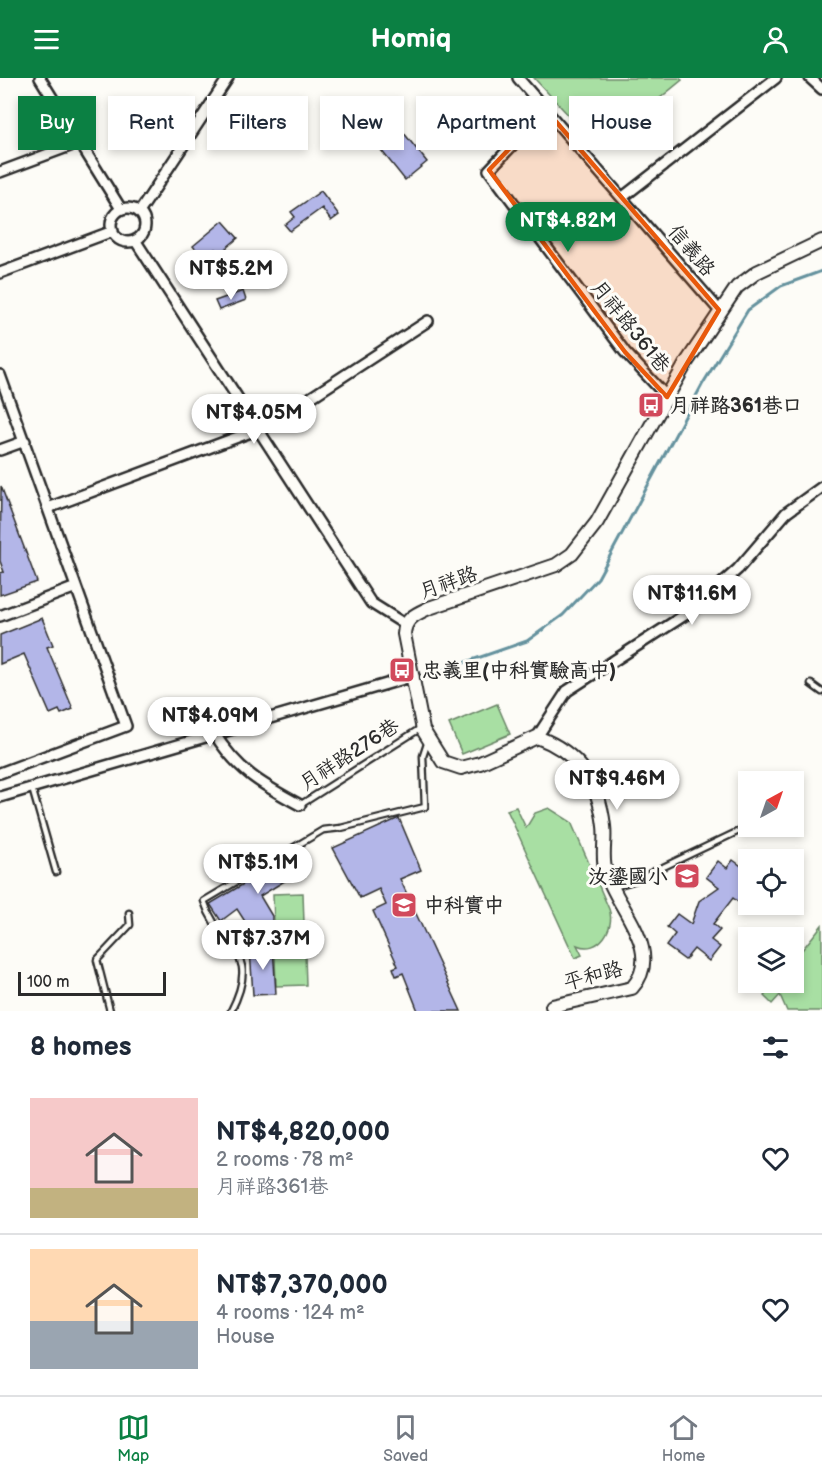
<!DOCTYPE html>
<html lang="en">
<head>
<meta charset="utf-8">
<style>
	body { margin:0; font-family:"Balsamiq Sans","LXGW WenKai TC",sans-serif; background:#f6f6f7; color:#1f2937; height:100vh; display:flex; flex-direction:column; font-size:22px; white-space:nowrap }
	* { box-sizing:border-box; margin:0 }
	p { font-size:20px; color:#747a83 }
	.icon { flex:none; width:33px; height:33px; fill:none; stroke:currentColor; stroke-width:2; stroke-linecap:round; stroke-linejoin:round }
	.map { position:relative; height:933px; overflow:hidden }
	.panel { display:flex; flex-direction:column; background:#fff; flex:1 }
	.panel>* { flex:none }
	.top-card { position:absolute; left:18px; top:18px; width:786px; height:54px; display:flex; gap:12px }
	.needle { width:39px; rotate:40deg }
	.tools { position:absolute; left:738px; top:693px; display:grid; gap:12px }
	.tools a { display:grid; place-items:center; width:66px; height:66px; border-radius:0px; background:#fff; box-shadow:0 3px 9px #0003; font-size:30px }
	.scale { position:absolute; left:18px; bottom:15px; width:148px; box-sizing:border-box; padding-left:6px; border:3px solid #2b2b2b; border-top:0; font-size:16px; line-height:21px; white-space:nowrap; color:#2b2b2b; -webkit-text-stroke:4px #fdfcf7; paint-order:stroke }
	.price { position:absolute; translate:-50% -51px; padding:0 14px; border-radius:21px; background:#fff; color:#222; font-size:20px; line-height:39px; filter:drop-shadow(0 2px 3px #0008) }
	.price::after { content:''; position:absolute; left:50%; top:36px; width:18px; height:14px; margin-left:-9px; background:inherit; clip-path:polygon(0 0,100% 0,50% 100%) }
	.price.active { background:#0b8043; color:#fff }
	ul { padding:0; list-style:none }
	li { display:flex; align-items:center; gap:18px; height:150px; padding:0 30px }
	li+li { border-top:2px solid #e0e1e3 }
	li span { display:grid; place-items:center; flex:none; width:168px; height:120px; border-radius:0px; color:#555 }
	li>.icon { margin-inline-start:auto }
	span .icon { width:72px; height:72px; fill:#fffc; stroke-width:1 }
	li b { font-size:26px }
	h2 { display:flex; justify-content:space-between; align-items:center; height:72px; padding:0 30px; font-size:26px }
	.chip { padding:0 21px; border-radius:0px; background:#fff; box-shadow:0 3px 9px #0003; font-size:21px; line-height:54px }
	.chip.active { background:#0b8043; color:#fff }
	header { display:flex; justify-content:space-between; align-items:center; height:78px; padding:0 30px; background:#0b8043; color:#fff; font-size:27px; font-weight:700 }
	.dock { display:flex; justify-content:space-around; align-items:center; height:84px; border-top:2px solid #e0e1e3; background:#fff; font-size:16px; color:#747a83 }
	.dock a { display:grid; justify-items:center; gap:3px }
	.dock .active { color:#0b8043 }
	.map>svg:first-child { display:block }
</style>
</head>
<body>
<header><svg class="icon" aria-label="menu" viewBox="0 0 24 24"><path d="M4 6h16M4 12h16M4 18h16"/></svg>Homiq<svg class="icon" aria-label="person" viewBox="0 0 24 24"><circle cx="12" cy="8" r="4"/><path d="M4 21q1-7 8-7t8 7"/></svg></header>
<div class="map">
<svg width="822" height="933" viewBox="0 0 822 933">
	<rect width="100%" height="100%" fill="#fdfcf7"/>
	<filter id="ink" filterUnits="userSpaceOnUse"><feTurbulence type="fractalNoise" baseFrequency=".0167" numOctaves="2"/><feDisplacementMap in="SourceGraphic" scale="12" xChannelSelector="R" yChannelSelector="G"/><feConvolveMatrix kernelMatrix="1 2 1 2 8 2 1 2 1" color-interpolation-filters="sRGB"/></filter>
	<g filter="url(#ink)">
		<!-- green -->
		<path fill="#a8dfa3" stroke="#6a8567" stroke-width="1.5" d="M 534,0 L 679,0 L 682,2 L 599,70 Z
			M 497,626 L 510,656 L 462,676 L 449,646 Z
			M 516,729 L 526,750 L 535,735 L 549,730 L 571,744 L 609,831 C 616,849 599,877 577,867 L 582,877 L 575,880 L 507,732 Z
			M 303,815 L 306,907 L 276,908 L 273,816 Z
			M 822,847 L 822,933 L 787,933 L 780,917 L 772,926 L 764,918 L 775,905 L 794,904 L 794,882 Z"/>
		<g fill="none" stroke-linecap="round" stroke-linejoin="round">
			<!-- stream -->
			<path stroke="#65929e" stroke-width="3" d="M 417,601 L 527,563 L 563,537 L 598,500 L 702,307 L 748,232 L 781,208 L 822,193"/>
		</g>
		<!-- building -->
		<path fill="#b3b6e8" stroke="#2b2b2b" stroke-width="1.5" d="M 387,34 L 427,84 L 405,102 L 365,52 Z
			M 321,113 L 339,137 L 331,143 L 322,130 L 290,153 L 285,147 L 295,139 L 291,134 Z
			M 223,143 L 238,160 L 219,176 L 215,171 L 203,180 L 193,168 Z
			M 243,213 L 246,222 L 219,232 L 215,223 Z
			M 1,408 L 37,504 L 0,517 L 0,495 L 4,494 L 0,483 Z
			M 42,540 L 53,567 L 47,569 L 73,631 L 61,636 L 59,632 L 50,636 L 24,576 L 0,586 L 0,557 Z
			M 399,740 L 421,792 L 400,801 L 461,933 L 418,933 L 403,895 L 396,898 L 393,890 L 398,888 L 373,833 L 386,827 L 379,811 L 360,820 L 333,770 Z
			M 299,773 L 309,788 L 260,818 L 272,838 L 272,848 L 255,859 L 237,831 L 221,843 L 210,826 Z
			M 733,782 L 748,793 L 748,800 L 743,806 L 748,810 L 748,832 L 733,820 L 713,846 L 720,852 L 711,862 L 720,869 L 709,883 L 694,871 L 685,882 L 666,868 L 675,856 L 667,849 L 677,836 L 691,846 L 699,823 L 719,809 L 706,799 L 718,783 L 727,790 Z
			M 273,869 L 276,916 L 253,917 L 250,871 Z"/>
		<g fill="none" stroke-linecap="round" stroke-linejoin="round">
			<!-- service casing -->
			<g stroke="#2b2b2b" stroke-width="9">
				<path id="service" d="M 811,606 L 822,614
					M 32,710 L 56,794
					M 300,727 L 421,650
					M 613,809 L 636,802 L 741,752
					M 110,933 L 97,882 L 130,847 L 129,835
					M 231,933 C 263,870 220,873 204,823 L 323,752 L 341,750 L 425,729 L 423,678 L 428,663"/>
			</g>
			<!-- minor casing -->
			<g stroke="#2b2b2b" stroke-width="14">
				<path id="minor" d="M 40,0 L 121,131
					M 518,0 L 719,232
					M 810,0 L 822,11
					M 546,32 L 489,92 L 625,274 L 667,319
					M 0,94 L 78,65
					M 623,119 L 776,0
					M111 147a17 17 0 1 1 34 0a17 17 0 1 1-34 0Z
					M 140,133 L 228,0
					M 135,162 L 371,525 L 406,547
					M 0,195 L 113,153
					M 0,297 L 126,648 L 0,695
					M 0,372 L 25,363
					M 48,430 L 267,348 L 428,243
					M 0,538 L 76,509
					M 214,655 C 238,693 261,706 300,727
					M 537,659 L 567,613 L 691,533 L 738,491 L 786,435 L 822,409
					M 0,719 L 414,598"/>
			</g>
			<!-- tertiary casing -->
			<g stroke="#2b2b2b" stroke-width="16">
				<path id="tertiary" d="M 555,933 L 552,928 L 632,910 C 665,873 617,831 606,794 C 601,780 606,763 604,748 C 599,704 579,675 537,659 L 480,685 L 461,690 L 443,684 L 423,652 L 404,556 C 405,540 416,536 429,530 L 556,487 L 572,476 L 597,444 L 686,285 L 737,209 L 757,194 L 822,163"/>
			</g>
			<!-- service -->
			<use href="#service" stroke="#fdfcf7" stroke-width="4.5"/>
			<!-- minor -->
			<use href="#minor" stroke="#fdfcf7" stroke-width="9"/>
			<!-- tertiary -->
			<use href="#tertiary" stroke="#fdfcf7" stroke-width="12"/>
		</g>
	</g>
	<!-- marked area -->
	<path fill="#e8590c" fill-opacity="0.2" stroke="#e8590c" stroke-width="4.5" stroke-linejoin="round" d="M 546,32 L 719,232 L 667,319 L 625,274 L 489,92 Z"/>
	<!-- icons -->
	<defs>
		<g id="bus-square" transform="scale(1.35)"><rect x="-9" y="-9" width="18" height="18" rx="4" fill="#d1495b" stroke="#fdfcf7"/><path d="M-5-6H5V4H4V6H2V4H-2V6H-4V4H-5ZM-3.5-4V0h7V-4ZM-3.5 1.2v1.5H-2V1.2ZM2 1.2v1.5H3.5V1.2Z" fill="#fff"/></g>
		<g id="school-square" transform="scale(1.35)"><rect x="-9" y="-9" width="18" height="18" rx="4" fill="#d1495b" stroke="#fdfcf7"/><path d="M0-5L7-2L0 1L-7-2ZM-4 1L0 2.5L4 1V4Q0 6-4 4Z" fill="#fff"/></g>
	</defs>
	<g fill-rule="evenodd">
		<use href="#bus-square" x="651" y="327"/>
		<use href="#bus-square" x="402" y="592"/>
		<use href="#school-square" x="687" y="798"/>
		<use href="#school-square" x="404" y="827"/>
	</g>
	<g text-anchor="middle" stroke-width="6" stroke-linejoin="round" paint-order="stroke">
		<!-- street labels -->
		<g font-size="20" fill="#2b2b2b" stroke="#fdfcf7">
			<text transform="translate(692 172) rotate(50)" y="7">信義路</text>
			<text transform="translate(631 248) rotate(51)" y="7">月祥路361巷</text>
			<text transform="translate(448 504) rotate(-19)" y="7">月祥路</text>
			<text transform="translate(349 676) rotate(-33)" y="7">月祥路276巷</text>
			<text transform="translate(593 897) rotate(-15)" y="7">平和路</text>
		</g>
		<!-- poi labels -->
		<g font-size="20" font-weight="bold" fill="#2b2b2b" stroke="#fdfcf7" text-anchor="start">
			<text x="670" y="334">月祥路361巷口</text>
			<text x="422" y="599">忠義里(中科實驗高中)</text>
			<text x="668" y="805" text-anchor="end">汝鎏國小</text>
			<text x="424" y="834">中科實中</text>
		</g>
	</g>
</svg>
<div class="tools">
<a><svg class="needle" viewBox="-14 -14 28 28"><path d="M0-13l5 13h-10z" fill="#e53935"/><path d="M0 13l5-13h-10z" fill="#747a83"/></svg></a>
<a><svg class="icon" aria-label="locate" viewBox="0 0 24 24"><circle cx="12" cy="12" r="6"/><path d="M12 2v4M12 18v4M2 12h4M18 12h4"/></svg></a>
<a><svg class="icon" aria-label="layers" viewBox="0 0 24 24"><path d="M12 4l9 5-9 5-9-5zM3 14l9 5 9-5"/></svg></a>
</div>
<div class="scale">100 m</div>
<b class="price active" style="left:568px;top:175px">NT$4.82M</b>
<b class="price" style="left:231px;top:223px">NT$5.2M</b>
<b class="price" style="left:254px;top:367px">NT$4.05M</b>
<b class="price" style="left:692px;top:548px">NT$11.6M</b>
<b class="price" style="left:210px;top:670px">NT$4.09M</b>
<b class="price" style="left:617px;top:733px">NT$9.46M</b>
<b class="price" style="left:258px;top:817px">NT$5.1M</b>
<b class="price" style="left:263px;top:893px">NT$7.37M</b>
<div class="top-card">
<a class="chip active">Buy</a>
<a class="chip">Rent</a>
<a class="chip">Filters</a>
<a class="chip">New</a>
<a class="chip">Apartment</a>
<a class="chip">House</a>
</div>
</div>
<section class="panel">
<h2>8 homes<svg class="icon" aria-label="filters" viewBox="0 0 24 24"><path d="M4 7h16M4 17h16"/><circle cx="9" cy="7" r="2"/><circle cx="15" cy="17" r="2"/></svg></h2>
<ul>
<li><span style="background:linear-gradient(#f6c9c9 75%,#c2b280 0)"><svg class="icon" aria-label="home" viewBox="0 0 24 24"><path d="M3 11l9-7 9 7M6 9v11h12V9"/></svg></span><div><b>NT$4,820,000</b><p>2 rooms · 78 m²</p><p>月祥路361巷</p></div><svg class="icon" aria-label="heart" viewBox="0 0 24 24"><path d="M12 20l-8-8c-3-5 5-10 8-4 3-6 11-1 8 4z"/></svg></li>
<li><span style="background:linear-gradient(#ffd9b3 60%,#9aa5b1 0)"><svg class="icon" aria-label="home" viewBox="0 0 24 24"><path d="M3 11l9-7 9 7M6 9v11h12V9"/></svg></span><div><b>NT$7,370,000</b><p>4 rooms · 124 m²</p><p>House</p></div><svg class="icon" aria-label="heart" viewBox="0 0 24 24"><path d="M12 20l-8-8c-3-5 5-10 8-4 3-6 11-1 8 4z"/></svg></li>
</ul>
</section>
<nav class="dock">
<a class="active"><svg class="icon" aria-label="map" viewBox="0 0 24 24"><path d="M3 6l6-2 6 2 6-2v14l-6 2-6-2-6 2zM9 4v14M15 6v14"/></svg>Map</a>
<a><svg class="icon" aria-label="saved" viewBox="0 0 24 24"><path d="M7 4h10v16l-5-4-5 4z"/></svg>Saved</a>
<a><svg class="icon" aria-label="home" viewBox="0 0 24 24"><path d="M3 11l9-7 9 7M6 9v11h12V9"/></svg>Home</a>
</nav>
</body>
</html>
